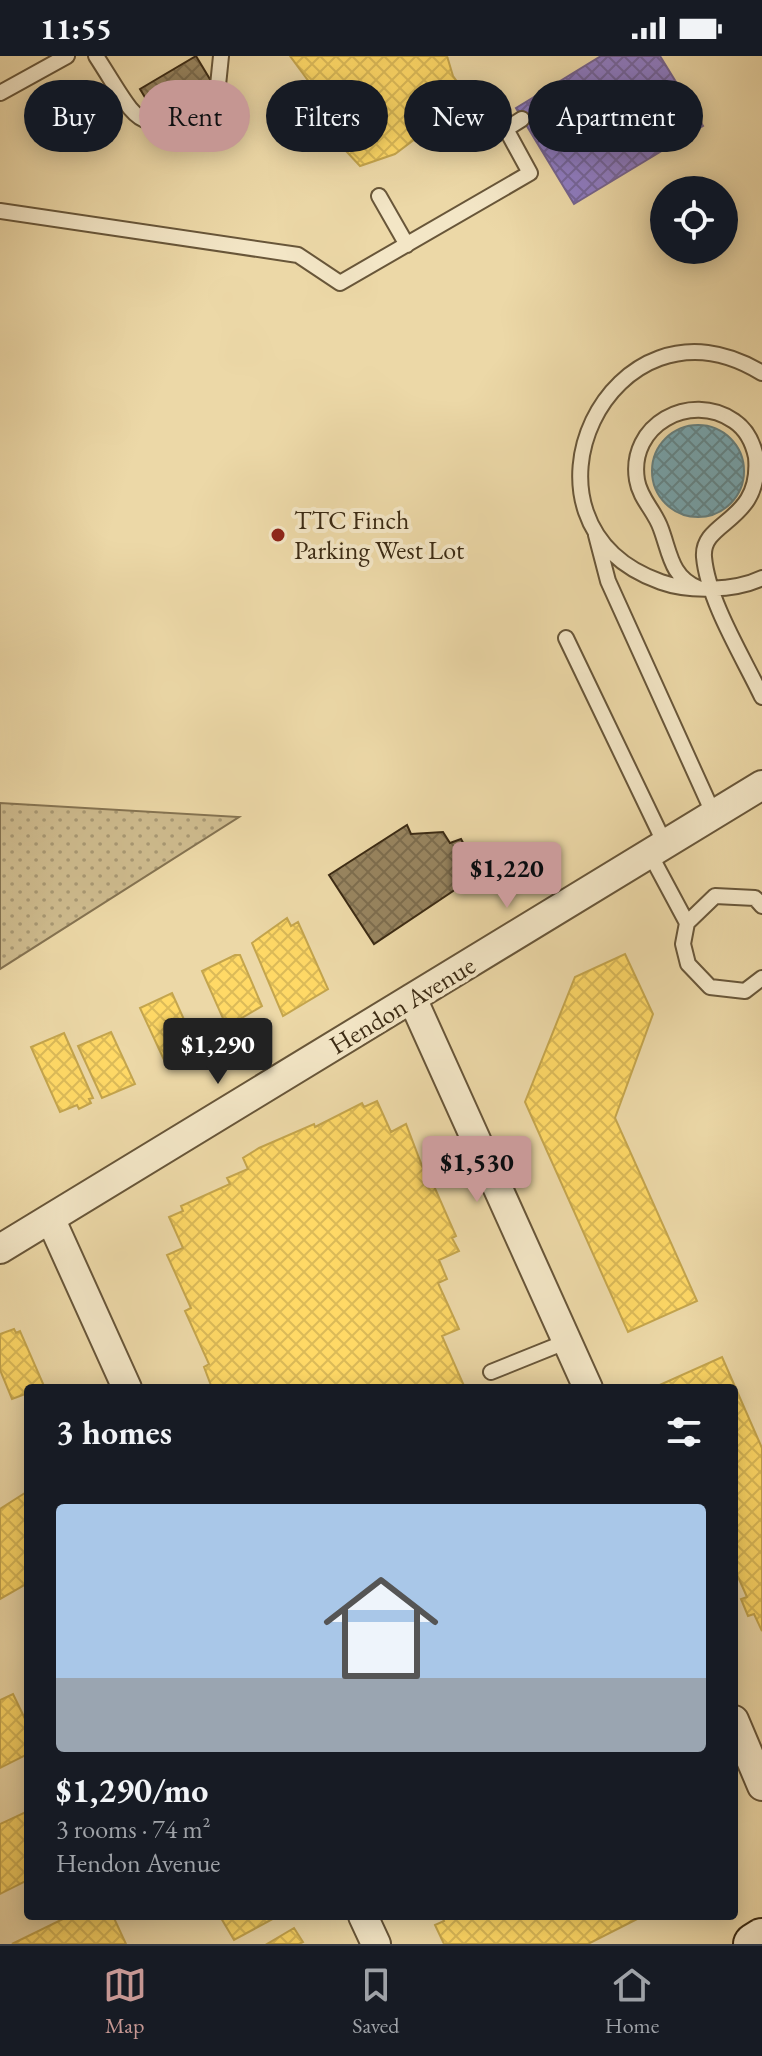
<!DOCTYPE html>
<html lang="en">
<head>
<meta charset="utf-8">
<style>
	body { margin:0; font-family:"EB Garamond",serif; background:#20242c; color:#f1f3f6; height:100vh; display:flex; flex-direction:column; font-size:30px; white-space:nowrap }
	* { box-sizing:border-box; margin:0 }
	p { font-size:26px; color:#9ea1a6 }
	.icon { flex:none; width:44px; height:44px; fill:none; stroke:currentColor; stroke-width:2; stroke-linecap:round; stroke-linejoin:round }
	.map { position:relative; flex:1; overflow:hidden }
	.sheet { position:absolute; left:24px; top:1328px; width:714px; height:536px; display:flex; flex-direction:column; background:#171b24; border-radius:8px; box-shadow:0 4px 20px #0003 }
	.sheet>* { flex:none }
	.guide { position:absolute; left:24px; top:24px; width:714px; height:72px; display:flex; gap:16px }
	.fabs { position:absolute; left:650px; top:120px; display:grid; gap:16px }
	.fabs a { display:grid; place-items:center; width:88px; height:88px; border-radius:50%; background:#171b24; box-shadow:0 4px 20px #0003; font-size:40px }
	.price { position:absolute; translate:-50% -68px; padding:0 18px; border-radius:8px; background:#c59692; color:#111; font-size:26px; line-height:52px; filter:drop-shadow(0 2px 4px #0008) }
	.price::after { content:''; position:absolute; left:50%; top:48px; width:24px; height:18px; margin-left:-12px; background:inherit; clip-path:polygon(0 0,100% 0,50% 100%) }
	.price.on { background:#222; color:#fff }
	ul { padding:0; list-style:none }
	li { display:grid; align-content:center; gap:16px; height:424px; padding:0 32px }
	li+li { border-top:2px solid #363941 }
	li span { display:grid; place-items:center; height:248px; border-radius:8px; color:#555 }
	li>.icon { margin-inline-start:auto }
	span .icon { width:144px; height:144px; fill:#fffc; stroke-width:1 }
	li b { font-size:34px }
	h2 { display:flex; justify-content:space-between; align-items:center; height:96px; padding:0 32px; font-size:34px }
	.chip { padding:0 28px; border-radius:36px; background:#171b24; box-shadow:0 4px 20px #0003; font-size:28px; line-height:72px }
	.chip.on { background:#c59692; color:#111 }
	.status { display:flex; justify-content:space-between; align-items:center; height:56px; padding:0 40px; background:#171b24; direction:ltr }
	.status svg { height:22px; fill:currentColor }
	.tab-bar { display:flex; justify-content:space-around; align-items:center; height:112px; border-top:2px solid #363941; background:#171b24; font-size:22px; color:#9ea1a6 }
	.tab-bar a { display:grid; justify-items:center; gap:4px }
	.tab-bar .on { color:#c59692 }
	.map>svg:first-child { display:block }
</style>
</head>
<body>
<div class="status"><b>11:55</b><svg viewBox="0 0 49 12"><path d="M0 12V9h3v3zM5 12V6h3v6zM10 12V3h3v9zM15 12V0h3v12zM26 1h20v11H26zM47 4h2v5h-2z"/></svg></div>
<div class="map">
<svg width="762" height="1888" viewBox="0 0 762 1888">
	<defs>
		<pattern id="park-dots" width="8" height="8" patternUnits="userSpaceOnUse" patternTransform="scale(2)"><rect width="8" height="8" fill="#cebb8e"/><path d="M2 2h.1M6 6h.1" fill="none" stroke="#a89873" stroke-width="1.8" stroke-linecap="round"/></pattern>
		<pattern id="homes-cross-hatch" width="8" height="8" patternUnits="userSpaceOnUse" patternTransform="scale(2)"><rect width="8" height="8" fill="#ffd966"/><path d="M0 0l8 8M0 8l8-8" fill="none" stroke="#dbba58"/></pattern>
		<pattern id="offices-cross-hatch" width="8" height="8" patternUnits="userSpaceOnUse" patternTransform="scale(2)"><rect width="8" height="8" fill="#8e7cc3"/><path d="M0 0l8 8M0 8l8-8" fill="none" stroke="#75669d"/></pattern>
		<pattern id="public-cross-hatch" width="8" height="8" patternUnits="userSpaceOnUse" patternTransform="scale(2)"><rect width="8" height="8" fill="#76a5af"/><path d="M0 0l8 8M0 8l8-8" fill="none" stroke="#62878d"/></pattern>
		<pattern id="building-cross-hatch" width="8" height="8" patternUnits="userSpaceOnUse" patternTransform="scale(2)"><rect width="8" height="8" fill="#988560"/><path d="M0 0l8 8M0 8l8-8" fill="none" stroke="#7d6d4e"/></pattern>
	</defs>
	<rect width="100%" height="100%" fill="#ecd8a7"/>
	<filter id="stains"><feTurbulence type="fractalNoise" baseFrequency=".0025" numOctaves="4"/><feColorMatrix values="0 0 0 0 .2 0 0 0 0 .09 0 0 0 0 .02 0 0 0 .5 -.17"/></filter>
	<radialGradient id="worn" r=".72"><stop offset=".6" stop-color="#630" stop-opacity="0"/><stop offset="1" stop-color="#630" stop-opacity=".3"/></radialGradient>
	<!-- park -->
	<path fill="url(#park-dots)" stroke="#857351" stroke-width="2" d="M 0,747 L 239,761 L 0,913 Z"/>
	<!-- homes -->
	<path fill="url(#homes-cross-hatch)" stroke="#c4a54d" stroke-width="2" d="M 290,0 L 447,0 L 453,20 L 480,57 L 431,71 L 395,98 L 360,110 L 333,81 L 312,35 L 315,34 Z
		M 287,862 L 291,870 L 298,866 L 328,933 L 283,960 L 252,887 Z
		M 625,898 L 653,958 L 615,1062 L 697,1245 L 628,1276 L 525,1046 L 575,921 Z
		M 235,899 L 240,899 L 262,950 L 230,969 L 225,967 L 202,915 Z
		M 172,937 L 196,990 L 164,1004 L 140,952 Z
		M 111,976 L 135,1028 L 102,1042 L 78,990 Z
		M 64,977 L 93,1042 L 89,1043 L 91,1047 L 79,1053 L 77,1049 L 60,1056 L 31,991 Z
		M 377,1045 L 391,1076 L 406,1068 L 427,1123 L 430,1121 L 456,1180 L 452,1182 L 459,1195 L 439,1204 L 447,1223 L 438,1227 L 459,1273 L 442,1280 L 465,1332 L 212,1332 L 204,1311 L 209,1308 L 185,1255 L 191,1252 L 167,1199 L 183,1192 L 169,1161 L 183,1155 L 181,1150 L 230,1128 L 227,1122 L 248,1113 L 243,1102 L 259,1092 L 314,1068 L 315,1071 L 362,1047 L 364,1051 Z
		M 14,1273 L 16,1277 L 20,1275 L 44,1330 L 28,1332 L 28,1337 L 12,1343 L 0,1314 L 0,1278 Z
		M 722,1301 L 762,1392 L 762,1575 L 754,1558 L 748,1560 L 741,1543 L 747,1541 L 734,1512 L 734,1332 L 653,1332 Z
		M 28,1435 L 28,1527 L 0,1543 L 0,1453 Z
		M 13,1638 L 28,1669 L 28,1698 L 0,1712 L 0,1644 Z
		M 28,1755 L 28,1824 L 0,1838 L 0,1768 Z
		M 69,1860 L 113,1860 L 126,1888 L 12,1888 Z
		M 224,1860 L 278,1860 L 234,1884 L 221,1862 Z
		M 442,1860 L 643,1860 L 588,1888 L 444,1888 L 435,1869 L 444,1865 Z
		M 294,1872 L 303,1886 L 299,1888 L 267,1888 Z"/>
	<!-- offices -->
	<path fill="url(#offices-cross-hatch)" stroke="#75648e" stroke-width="2" d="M 601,0 L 660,0 L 703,70 L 574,148 L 516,52 Z"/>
	<!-- public -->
	<path fill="url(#public-cross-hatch)" stroke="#658080" stroke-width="2" d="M652 415a46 46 0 1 1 92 0a46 46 0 1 1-92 0Z"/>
	<!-- building -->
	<path fill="url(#building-cross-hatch)" stroke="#3c2b14" stroke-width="2" d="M 196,0 L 214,30 L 158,63 L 140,33 Z
		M 407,769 L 411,778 L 443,776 L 450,787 L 461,783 L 480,817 L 374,888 L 329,819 Z"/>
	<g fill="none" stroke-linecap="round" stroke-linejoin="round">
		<!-- service casing -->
		<g stroke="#685639" stroke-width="18">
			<path id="service" d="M 96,0 C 142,71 136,85 217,39 L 221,0
				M 0,37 L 67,0
				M 379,140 L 407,189
				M 0,155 L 298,199 L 340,227 L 530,117 L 506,73 L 522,63
				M 762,317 C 611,224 496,468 661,526 C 689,536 735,535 762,522
				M 596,479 L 608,525 L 714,759
				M 698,532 C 671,521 670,497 661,473 C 655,455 640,443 637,424 C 628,369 690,335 734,365 C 746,373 753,387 756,401 C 762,467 701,464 704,501 C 708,545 743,601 762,641
				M 566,582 L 665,788
				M 650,798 L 687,867
				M 762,850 L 755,842 L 715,840 L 687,867 L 683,888 L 688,908 L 710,931 L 745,935 L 762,922
				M 491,1316 L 568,1285"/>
		</g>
		<!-- minor casing -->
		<g stroke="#685639" stroke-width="32">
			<path id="minor" d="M 412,942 L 588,1332
				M 51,1164 L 127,1332
				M 0,1193 L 762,729
				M 734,1664 L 762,1730
				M 363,1860 L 376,1888"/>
		</g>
		<!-- secondary casing -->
		<g stroke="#3c2b14" stroke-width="44">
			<path id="secondary" d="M 754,1888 L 762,1883"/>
		</g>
		<!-- service -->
		<use href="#service" stroke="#f3e6c6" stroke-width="14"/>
		<!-- minor -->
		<use href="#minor" stroke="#f3e6c6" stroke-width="28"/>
		<!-- secondary -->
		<use href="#secondary" stroke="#f3e6c6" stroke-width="40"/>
	</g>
	<!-- markers -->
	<circle fill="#8f2418" stroke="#f3e6c6" stroke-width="3" cx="278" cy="479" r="8"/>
	<g text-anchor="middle" stroke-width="8" stroke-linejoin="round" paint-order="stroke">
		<!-- poi labels -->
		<g font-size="26" fill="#3c2b14" stroke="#f3e6c6" text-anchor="start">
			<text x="294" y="473">TTC Finch<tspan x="294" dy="30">Parking West Lot</tspan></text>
		</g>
		<!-- street labels -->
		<g font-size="26" fill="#3c2b14" stroke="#f3e6c6">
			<text transform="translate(402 949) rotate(-31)" y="9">Hendon Avenue</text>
		</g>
	</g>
	<rect width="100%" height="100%" filter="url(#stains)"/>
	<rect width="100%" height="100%" fill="url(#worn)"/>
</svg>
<div class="fabs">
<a><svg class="icon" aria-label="locate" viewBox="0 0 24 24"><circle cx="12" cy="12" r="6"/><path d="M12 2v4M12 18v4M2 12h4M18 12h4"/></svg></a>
</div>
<b class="price" style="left:507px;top:854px">$1,220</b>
<b class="price on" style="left:218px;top:1030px">$1,290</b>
<b class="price" style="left:477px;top:1148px">$1,530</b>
<div class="guide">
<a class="chip">Buy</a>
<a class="chip on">Rent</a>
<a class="chip">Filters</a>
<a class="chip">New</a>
<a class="chip">Apartment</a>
</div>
<section class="sheet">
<h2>3 homes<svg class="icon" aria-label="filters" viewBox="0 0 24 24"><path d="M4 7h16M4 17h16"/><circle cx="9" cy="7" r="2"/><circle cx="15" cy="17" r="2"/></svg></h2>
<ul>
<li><span style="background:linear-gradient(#a9c7e8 70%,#9aa5b1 0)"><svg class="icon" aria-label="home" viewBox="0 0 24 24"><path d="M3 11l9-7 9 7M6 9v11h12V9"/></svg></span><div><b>$1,290/mo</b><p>3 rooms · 74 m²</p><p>Hendon Avenue</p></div></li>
</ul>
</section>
</div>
<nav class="tab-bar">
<a class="on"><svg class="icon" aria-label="map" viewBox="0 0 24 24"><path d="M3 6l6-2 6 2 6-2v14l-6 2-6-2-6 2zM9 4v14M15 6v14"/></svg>Map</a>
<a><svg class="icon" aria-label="saved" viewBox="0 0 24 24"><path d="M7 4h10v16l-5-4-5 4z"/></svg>Saved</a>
<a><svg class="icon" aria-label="home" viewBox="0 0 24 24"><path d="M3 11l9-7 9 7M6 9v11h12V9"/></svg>Home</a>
</nav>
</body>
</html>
